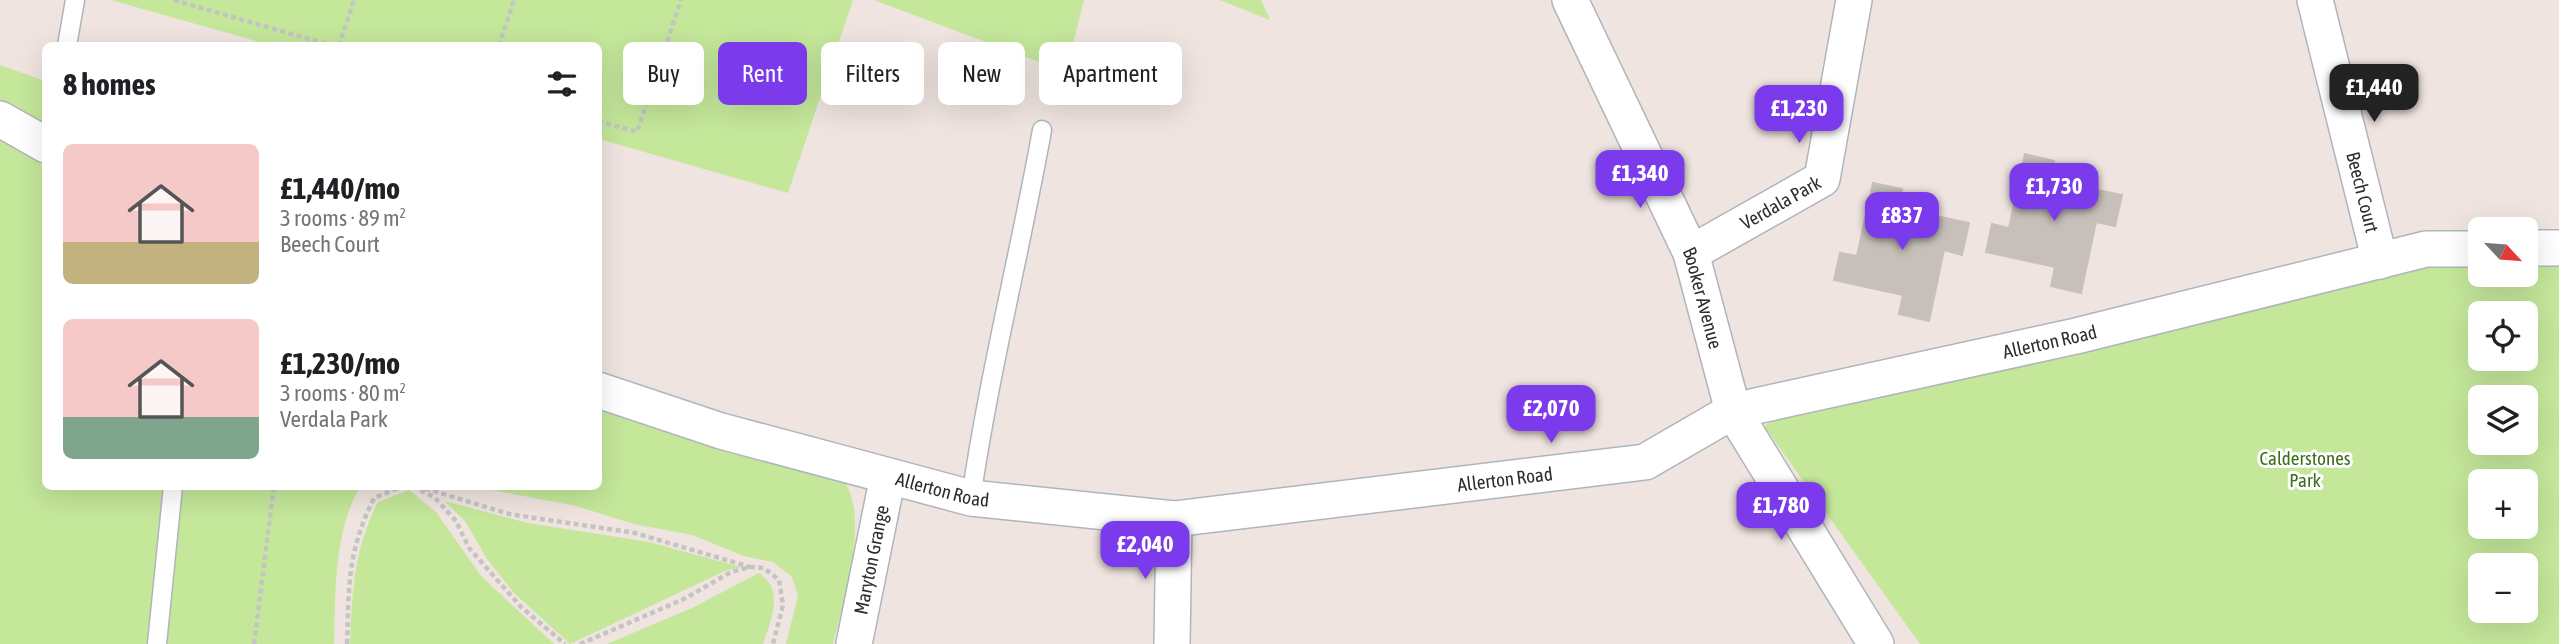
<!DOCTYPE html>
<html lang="en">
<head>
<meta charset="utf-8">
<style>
	body { margin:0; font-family:"Asap Condensed",sans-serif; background:#f2f2f2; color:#202124; height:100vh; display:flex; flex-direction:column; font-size:26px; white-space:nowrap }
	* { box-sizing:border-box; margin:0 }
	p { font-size:23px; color:#757577 }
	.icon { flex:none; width:38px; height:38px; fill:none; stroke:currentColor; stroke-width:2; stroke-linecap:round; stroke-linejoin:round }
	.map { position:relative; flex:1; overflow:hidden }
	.panel { position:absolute; left:42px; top:42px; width:560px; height:448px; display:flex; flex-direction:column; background:#fff; border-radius:10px; box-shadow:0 7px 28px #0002 }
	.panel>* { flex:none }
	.top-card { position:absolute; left:623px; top:42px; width:665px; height:63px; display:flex; gap:14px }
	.needle { width:46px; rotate:116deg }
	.tools { position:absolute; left:2468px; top:217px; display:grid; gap:14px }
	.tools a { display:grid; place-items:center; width:70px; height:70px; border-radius:10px; background:#fff; box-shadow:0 7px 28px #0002; font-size:35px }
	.price { position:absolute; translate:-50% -60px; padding:0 16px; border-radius:14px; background:#7c3aed; color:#fff; font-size:23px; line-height:46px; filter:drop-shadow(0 2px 4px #0008) }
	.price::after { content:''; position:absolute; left:50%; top:42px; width:21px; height:16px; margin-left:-10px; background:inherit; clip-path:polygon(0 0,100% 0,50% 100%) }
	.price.current { background:#222; color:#fff }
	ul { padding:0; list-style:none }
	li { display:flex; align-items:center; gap:21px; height:175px; padding:0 21px }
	li span { display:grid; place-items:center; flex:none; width:196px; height:140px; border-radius:10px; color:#555 }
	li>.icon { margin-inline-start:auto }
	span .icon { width:84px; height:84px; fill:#fffc; stroke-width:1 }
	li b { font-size:30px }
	h2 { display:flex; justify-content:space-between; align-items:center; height:84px; padding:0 21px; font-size:30px }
	.tag { padding:0 24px; border-radius:10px; background:#fff; box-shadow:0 7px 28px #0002; font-size:24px; line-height:63px }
	.tag.current { background:#7c3aed; color:#fff }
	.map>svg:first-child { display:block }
</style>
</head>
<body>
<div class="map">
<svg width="2559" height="644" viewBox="0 0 2559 644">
	<rect width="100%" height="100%" fill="#efe4df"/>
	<!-- green -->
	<path fill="#c4e79a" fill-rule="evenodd" d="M 111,0 L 853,0 L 788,193 L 599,139 L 598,46 L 270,45 Z
		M 874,0 L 1084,0 L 1066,72 Z
		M 1220,0 L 1261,0 L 1270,20 Z
		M 0,65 L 45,81 L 46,486 L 360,487 C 333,534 336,591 334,644 L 0,644 Z
		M 2442,256 L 2480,256 L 2480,275 L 2525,275 L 2525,256 L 2559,256 L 2559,644 L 1920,644 L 1764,426 L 1782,416 ZM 2480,313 L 2525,313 L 2525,359 L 2480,359 ZM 2480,397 L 2525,397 L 2525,443 L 2480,443 ZM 2480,481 L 2525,481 L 2525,527 L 2480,527 ZM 2480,565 L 2525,565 L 2525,611 L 2480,611 Z
		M 599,410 L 668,433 L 844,481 C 870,518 843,603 833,644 L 786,644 L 798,596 L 792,577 L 773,562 L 744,556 L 692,535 L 634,524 L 576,506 L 476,487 L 598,486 Z
		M 409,490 L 436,512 L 481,576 L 554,644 L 350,644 C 352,593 354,548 378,502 Z
		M 444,501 L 528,523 L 649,542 L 741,567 L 727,570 L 570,644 L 514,593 L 487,559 L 465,521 Z
		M 759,573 C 785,590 771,620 763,644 L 607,644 L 692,608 Z"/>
	<!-- building -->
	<path fill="#c7c0ba" stroke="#cac0b8" stroke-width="2" d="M 2025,154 L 2054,161 L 2050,180 L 2122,195 L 2115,226 L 2096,222 L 2081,293 L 2051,286 L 2055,267 L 1986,252 L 1992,224 L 2009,228 Z
		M 1873,183 L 1902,189 L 1898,208 L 1969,223 L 1962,255 L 1944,250 L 1929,321 L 1899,314 L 1903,295 L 1834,280 L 1840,253 L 1857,256 Z"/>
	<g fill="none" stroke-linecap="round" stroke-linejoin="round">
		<!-- service casing -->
		<g stroke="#afb5bd" stroke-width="21">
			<path id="service" d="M 67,46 L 75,0
				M 971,498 C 989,374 1020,253 1042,130
				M 157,644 L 173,486"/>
		</g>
		<!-- minor casing -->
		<g stroke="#afb5bd" stroke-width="38">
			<g id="minor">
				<path id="s1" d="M 1570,0 L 1691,253 L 1733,411 L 1876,644"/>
				<path id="s2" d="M 2315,0 L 2380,261"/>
				<path d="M 0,119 L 46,145"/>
				<path d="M 2525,248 L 2559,248"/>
				<path id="s3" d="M 1691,253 L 1822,179 L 1854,0"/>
				<path id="s4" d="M 598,390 L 721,431 L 971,498 L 1174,519 L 1645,462 L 1733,411 L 2076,336 L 2426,249 L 2480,249"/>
				<path id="s5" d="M 854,644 L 888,476"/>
				<path d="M 1172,644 L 1174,519"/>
			</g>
		</g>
		<!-- path -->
		<path stroke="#c4c4c4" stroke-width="4.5" stroke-dasharray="5 3.5" stroke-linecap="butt" d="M 174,0 L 333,46
			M 339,46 L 354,0
			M 499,46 L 514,0
			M 598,121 L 637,132 L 681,0
			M 413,486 L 435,498 L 456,521 L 469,548 L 521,607 L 565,644
			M 417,486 L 509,514 L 635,533 L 750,567
			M 254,644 L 274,486
			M 347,644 C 349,585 347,553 374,498 L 403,486
			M 580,644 L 684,599 L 731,572 L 750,567 L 764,568 L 779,580 L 783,605 L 773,644"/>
		<!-- service -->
		<use href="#service" stroke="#fff" stroke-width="18"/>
		<!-- minor -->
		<use href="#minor" stroke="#fff" stroke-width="35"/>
	</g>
	<g text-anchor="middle" stroke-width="6" stroke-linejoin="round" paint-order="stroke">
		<!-- street labels -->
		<g font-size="19" fill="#2d2d2d" stroke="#fff">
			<text dy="7" stroke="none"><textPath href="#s2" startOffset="198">Beech Court</textPath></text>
			<text dy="7" stroke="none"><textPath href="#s3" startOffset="103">Verdala Park</textPath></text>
			<text dy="7" stroke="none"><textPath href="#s1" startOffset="327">Booker Avenue</textPath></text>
			<text dy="7" stroke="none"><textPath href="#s4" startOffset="1493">Allerton Road</textPath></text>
			<text dy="7" stroke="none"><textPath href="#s4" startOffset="926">Allerton Road</textPath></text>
			<text dy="7" stroke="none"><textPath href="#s4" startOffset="359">Allerton Road</textPath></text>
			<text dy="7" stroke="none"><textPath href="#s5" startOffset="86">Maryton Grange</textPath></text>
		</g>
		<!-- park labels -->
		<g font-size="19" fill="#3c6e18" stroke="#fff">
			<text x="2305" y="465">Calderstones<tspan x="2305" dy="22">Park</tspan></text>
		</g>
	</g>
</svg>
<div class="tools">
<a><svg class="needle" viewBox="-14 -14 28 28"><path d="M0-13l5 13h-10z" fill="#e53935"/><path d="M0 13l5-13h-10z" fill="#757577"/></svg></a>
<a><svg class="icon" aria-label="locate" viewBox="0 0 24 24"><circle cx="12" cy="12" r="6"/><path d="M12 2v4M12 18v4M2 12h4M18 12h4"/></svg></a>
<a><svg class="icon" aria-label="layers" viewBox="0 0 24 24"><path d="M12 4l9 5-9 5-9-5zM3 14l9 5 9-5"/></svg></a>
<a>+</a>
<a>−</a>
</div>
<b class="price current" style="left:2374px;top:124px">£1,440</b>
<b class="price" style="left:1799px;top:145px">£1,230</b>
<b class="price" style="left:1640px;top:210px">£1,340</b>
<b class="price" style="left:2054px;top:223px">£1,730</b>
<b class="price" style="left:1902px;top:252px">£837</b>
<b class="price" style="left:1551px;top:445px">£2,070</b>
<b class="price" style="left:1781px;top:542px">£1,780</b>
<b class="price" style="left:1145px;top:581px">£2,040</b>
<div class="top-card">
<a class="tag">Buy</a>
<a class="tag current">Rent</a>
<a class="tag">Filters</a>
<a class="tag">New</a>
<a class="tag">Apartment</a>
</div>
<section class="panel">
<h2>8 homes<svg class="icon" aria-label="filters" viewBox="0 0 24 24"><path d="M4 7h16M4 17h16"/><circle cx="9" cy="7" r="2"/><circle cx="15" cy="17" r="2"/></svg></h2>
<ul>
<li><span style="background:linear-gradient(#f6c9c9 70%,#c2b280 0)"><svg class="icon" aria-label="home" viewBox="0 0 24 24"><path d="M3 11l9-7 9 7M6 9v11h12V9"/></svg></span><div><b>£1,440/mo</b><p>3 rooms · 89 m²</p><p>Beech Court</p></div></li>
<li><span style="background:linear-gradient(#f6c9c9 70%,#7fa58c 0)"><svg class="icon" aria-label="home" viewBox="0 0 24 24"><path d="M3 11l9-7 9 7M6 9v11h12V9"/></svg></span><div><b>£1,230/mo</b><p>3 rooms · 80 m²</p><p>Verdala Park</p></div></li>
</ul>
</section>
</div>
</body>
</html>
